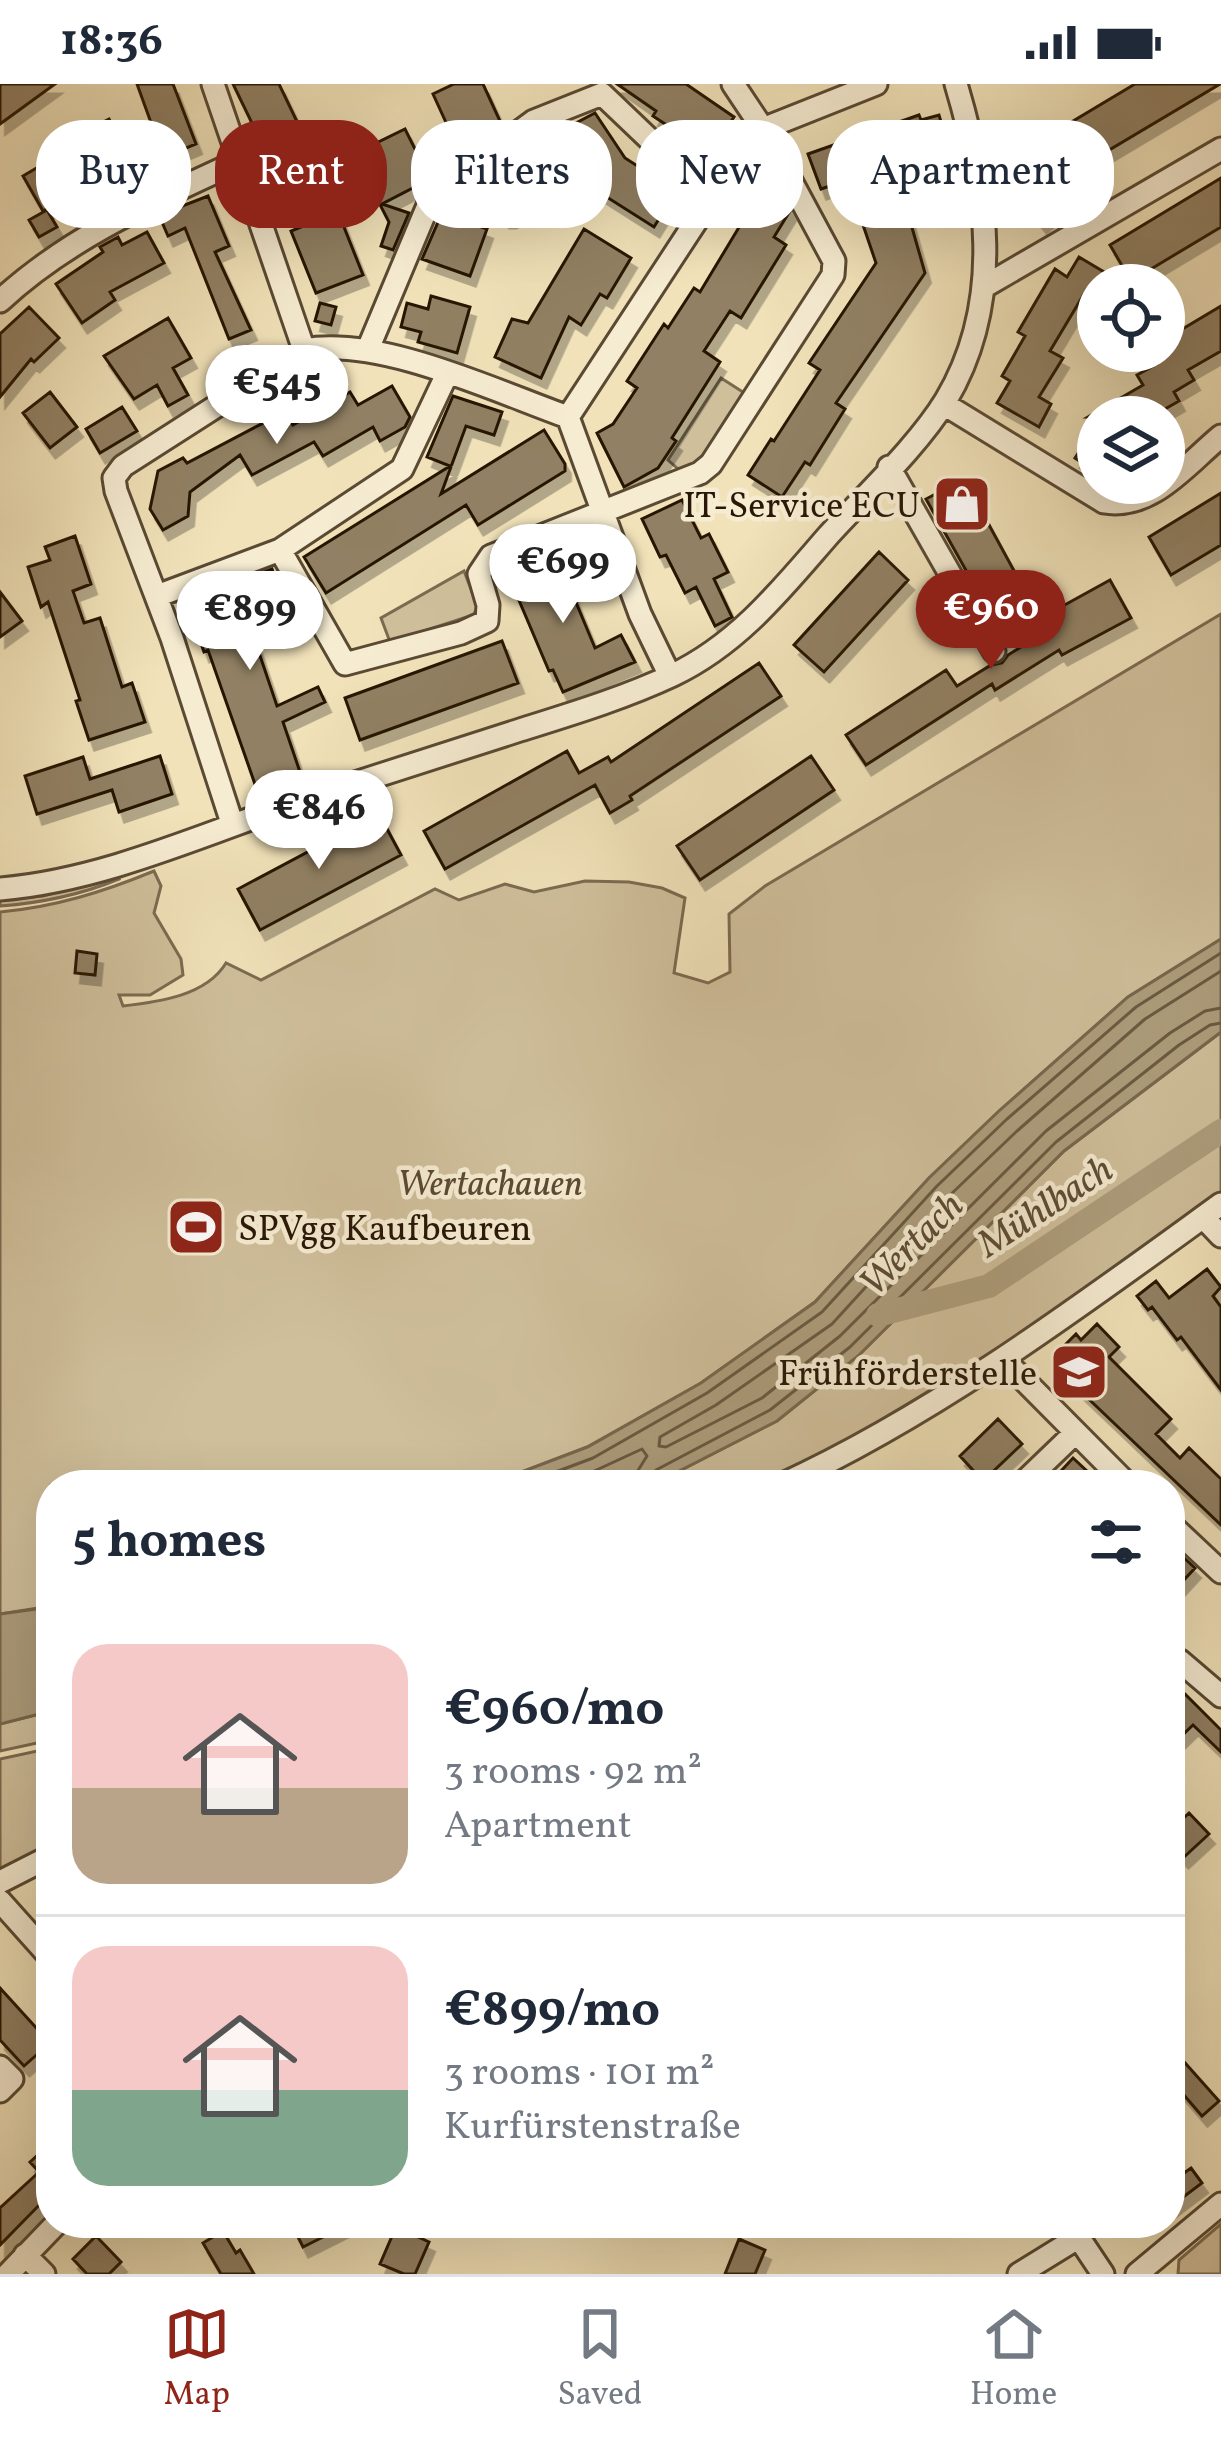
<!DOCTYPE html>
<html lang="en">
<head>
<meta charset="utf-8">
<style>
	body { margin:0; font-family:Vollkorn,serif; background:#f2f2f3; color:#1f2937; height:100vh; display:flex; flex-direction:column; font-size:45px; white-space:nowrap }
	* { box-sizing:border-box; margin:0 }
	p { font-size:39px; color:#747a83 }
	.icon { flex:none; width:66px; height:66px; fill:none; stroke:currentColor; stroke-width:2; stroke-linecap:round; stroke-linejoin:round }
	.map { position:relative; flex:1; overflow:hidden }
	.details { position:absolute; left:36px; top:1386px; width:1149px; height:768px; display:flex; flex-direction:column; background:#fff; border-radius:48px; box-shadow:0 12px 48px #0002 }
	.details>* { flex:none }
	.banner { position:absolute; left:36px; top:36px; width:1149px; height:108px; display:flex; gap:24px }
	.controls { position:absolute; left:1077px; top:180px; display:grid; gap:24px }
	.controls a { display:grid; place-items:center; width:108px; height:108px; border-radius:50%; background:#fff; box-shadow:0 12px 48px #0002; font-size:60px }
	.price { position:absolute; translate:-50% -102px; padding:0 27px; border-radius:42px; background:#fff; color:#222; font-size:39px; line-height:78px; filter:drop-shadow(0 3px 6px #0008) }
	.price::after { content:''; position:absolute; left:50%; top:72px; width:36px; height:27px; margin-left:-18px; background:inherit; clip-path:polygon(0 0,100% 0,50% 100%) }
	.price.active { background:#8f2418; color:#fff }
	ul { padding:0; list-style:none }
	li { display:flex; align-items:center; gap:36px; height:300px; padding:0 36px }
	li+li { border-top:3px solid #e0e1e3 }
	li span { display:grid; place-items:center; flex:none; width:336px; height:240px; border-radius:36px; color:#555 }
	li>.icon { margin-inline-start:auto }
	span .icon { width:144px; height:144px; fill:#fffc; stroke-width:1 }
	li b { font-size:51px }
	h2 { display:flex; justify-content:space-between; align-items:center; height:144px; padding:0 36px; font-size:51px }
	.chip { padding:0 42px; border-radius:48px; background:#fff; box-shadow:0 12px 48px #0002; font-size:42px; line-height:108px }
	.chip.active { background:#8f2418; color:#fff }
	.status { display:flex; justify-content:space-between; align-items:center; height:84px; padding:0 60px; background:#fff; direction:ltr }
	.status svg { height:33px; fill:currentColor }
	.tabs { display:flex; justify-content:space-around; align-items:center; height:168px; border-top:3px solid #e0e1e3; background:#fff; font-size:33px; color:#747a83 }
	.tabs a { display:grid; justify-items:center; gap:6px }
	.tabs .active { color:#8f2418 }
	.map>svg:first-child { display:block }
</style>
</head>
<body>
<div class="status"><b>18:36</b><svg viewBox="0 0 49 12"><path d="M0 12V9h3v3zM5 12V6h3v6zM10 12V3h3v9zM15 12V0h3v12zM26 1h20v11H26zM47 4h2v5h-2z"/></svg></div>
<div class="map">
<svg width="1221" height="2190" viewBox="0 0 1221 2190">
	<defs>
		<filter id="shadow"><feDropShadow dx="5.5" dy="10" stdDeviation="0" flood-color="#0004"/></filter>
	</defs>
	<rect width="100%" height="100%" fill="#f1e2b9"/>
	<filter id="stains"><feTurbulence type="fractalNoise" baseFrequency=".00167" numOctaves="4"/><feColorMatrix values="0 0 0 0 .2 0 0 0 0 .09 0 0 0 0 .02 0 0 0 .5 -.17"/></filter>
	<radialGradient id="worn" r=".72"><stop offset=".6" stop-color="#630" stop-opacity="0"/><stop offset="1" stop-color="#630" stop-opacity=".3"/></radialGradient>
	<!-- green -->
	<path fill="#cfbf9b" stroke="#7c6a50" stroke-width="3" d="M 721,294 L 749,312 L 706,378 L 685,391 L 668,376 Z
		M 464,487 L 478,523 L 473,531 L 390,558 L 381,534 Z
		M 1221,530 L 1221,855 L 1128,913 L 999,1027 L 929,1094 L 815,1218 L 701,1299 L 587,1363 L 487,1401 L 51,1401 L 51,1522 L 0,1530 L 0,828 C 55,823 103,808 154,787 L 161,802 L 154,829 L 181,875 L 183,891 L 150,911 L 119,911 L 123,922 C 158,918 206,912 226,879 L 261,896 L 435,805 L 459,816 L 505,800 L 534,808 L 585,797 L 629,798 L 662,804 L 685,814 L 674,889 L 708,899 L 730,888 L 729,830 L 765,802 Z
		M 117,791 L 119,795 C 80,811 42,819 0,822 L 0,816 L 43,812 Z
		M 1221,948 L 1221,1110 L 998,1265 L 810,1379 L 764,1401 L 652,1401 L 777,1337 L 858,1272 L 1064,1067 Z
		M 51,1627 L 51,1656 L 0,1667 L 0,1640 Z
		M 51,1664 L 51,1767 L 0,1794 L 0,1675 Z
		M 1221,2140 L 1221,2190 L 1178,2190 L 1179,2176 Z"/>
	<!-- water -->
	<path fill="#ad9d7c" stroke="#78674d" stroke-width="3" d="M 1221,855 L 1221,948 L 1064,1067 L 858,1272 L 777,1337 L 652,1401 L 487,1401 L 588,1363 L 701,1299 L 815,1218 L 929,1094 L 999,1027 L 1128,913 Z
		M 51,1523 L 51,1627 L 0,1640 L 0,1530 Z"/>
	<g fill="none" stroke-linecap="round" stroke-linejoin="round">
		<!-- shore -->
		<path stroke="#6a5a41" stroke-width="3" d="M 1221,887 L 1145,935 L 1017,1047 L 948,1113 L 832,1240 L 716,1321 L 660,1353 L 659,1362 L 666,1363 L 762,1314 L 840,1252 L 1046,1047 L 1170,949 L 1205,927 L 1221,924
			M 521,1401 L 593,1374 L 707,1309 L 822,1228 L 937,1102 L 1007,1035 L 1136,923 L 1221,869
			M 564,1401 L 642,1365 L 647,1372 L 637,1388 L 635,1401
			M 650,1401 L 656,1386 L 770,1326 L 850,1263 L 1056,1058 L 1179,961 L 1210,941 L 1221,939"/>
		<!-- canal -->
		<path stroke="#ad9d7c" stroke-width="24" d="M 878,1231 L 989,1202 L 1221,1047"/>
	</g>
	<!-- building -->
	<path fill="#918063" stroke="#281606" stroke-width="3" filter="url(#shadow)" d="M 0,0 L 55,0 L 0,40 Z
		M 137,0 L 173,0 L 196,60 L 169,71 L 175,85 L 156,93 L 148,74 L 162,69 Z
		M 233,0 L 279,0 L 302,48 L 295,51 L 319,101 L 279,120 L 255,70 L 265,66 Z
		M 454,0 L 483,0 L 500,37 L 455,58 L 433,10 Z
		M 617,0 L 686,0 L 734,33 L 705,76 L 667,50 L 671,44 L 653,32 L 656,27 Z
		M 1135,0 L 1220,0 L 1074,87 L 1090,108 L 1076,118 L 1072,114 L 1041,139 L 1004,92 L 1037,67 L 1028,54 L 1042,44 L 1048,52 Z
		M 595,29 L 625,74 L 676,107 L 654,143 L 594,105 L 557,49 Z
		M 919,31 L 921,36 L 939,31 L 952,75 L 934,81 L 930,67 L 821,105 L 808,70 Z
		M 109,35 L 129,76 L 100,91 L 79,51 Z
		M 405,45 L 430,95 L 382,120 L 409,129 L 393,166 L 381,162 L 389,138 L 354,70 Z
		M 523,70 L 548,113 L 511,134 L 504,134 L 482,94 Z
		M 50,76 L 71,111 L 43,127 L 23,92 Z
		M 101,93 L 114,117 L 99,125 L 86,101 Z
		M 1221,94 L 1221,143 L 1131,197 L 1110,161 Z
		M 759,99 L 783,114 L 790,127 L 774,153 L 786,161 L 741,234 L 730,227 L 704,267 L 720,278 L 672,354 L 676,357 L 658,384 L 624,403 L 597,349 L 613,340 L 637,304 L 627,297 L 664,240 L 668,244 L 694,204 L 700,208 L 744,135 L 738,131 Z
		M 208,112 L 229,162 L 215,168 L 251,246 L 229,255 L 185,144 L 168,152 L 159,131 Z
		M 47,126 L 57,143 L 39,153 L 29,136 Z
		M 907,126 L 925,189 L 836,319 L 845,325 L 810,381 L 805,378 L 782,413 L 748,391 L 771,355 L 774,357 L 820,286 L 809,279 L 876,179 L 863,141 Z
		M 338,128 L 363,191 L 316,209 L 291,147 Z
		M 442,129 L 487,145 L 470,192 L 422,175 Z
		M 584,145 L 631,174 L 607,214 L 600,210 L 581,241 L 569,233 L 541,294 L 495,273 L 512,235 L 528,239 Z
		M 147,148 L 164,179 L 110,208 L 115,216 L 82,239 L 56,200 L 103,168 L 100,163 L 118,153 L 122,161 Z
		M 1079,173 L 1126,201 L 1098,201 L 1098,211 L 1087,205 L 1050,267 L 1063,274 L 1039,313 L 1051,320 L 1039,343 L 997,319 L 1010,297 L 1002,292 L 1025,252 L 1018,248 L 1055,185 L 1067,193 Z
		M 431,212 L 470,223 L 457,269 L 418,258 L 421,248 L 401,243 L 407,219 L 428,225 Z
		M 320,219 L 336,223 L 331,241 L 315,237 Z
		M 1221,222 L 1221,267 L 1188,286 L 1194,296 L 1174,308 L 1179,317 L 1151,333 L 1088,333 L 1143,301 L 1137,291 L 1157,280 L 1152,271 L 1172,259 L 1169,253 Z
		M 29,223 L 59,254 L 34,278 L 31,275 L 0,313 L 0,250 Z
		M 168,234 L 191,274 L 173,284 L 188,311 L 168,322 L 157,301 L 134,315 L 104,272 Z
		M 392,302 L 410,333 L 405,343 L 380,357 L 373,343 L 323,372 L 314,358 L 252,391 L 240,371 L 190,408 L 188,432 L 163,446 L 150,425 L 158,387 L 183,374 L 187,379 L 286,327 L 293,341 L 350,308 L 358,321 Z
		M 50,308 L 77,343 L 50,364 L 23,329 Z
		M 453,312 L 502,328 L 494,351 L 466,342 L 441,410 L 544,346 L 565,380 L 565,387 L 478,441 L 466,421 L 326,509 L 304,473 L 450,382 L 427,373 Z
		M 122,323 L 137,347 L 100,369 L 86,345 Z
		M 1098,339 L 1098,389 L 1075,374 Z
		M 964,395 L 1031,518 L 995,538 L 926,415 Z
		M 1221,409 L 1221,461 L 1171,491 L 1149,453 Z
		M 682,416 L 701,454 L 709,450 L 728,488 L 714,495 L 732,533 L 715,542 L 696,503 L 685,509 L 666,471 L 660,473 L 642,435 Z
		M 75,452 L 91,500 L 73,507 L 84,539 L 100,534 L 122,603 L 132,599 L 145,638 L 89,656 L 76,617 L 80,616 L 48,518 L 41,523 L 28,483 L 50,476 L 45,463 Z
		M 555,468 L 595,564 L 621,551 L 635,578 L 563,608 L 553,586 L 549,587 L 507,488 Z
		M 879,468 L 908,496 L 824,588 L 794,561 Z
		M 272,485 L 277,501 L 268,504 L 281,541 L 253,551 L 277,622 L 318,603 L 325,618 L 283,638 L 300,688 L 256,703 L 208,566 L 204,568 L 186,517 Z
		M 1110,496 L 1131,534 L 1062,571 L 1059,566 L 995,606 L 992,600 L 866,681 L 846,651 L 946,586 L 957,602 L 991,581 L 1002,579 L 1008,571 L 1048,546 L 1041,534 Z
		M 0,508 L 22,537 L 0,553 Z
		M 502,557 L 518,599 L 360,656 L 345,614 Z
		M 759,579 L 781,612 L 630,712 L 632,716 L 610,729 L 595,701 L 445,785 L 424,747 L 567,667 L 579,689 L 608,673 L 611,678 Z
		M 160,672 L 172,710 L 119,728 L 112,706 L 37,730 L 25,692 L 83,673 L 90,695 Z
		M 811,672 L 834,706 L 700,796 L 677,762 Z
		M 379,730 L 401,771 L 260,846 L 238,805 Z
		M 77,867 L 97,870 L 95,891 L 75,889 Z
		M 1207,1185 L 1221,1203 L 1213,1212 L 1221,1223 L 1221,1306 L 1181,1253 L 1177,1256 L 1152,1223 L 1148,1226 L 1137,1212 L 1156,1197 L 1169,1214 Z
		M 1097,1240 L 1119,1263 L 1109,1273 L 1171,1335 L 1156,1350 L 1180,1374 L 1189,1364 L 1221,1395 L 1221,1441 L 1053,1281 L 1060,1274 L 1056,1270 L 1076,1250 L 1081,1256 Z
		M 998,1335 L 1022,1360 L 983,1397 L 960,1372 Z
		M 1073,1374 L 1102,1401 L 1048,1401 Z
		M 1170,1461 L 1195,1484 L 1170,1511 Z
		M 1182,1607 L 1221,1646 L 1221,1668 L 1193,1641 L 1170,1663 L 1170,1619 Z
		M 1189,1729 L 1209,1750 L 1183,1774 L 1170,1760 L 1170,1747 Z
		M 0,1904 L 50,1959 L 24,1982 L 0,1956 Z
		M 1170,1962 L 1219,2017 L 1202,2032 L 1170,1995 Z
		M 51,2059 L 51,2109 L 0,2161 L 0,2124 L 39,2088 L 30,2078 Z
		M 1191,2084 L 1202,2099 L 1170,2123 L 1170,2099 Z
		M 291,2139 L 351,2139 L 303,2163 Z
		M 396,2143 L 429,2158 L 415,2190 L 404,2190 L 380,2180 Z
		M 223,2147 L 236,2169 L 240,2166 L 254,2190 L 221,2190 L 203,2159 Z
		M 96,2152 L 121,2178 L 109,2190 L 87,2190 L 73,2175 Z
		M 739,2155 L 765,2166 L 755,2190 L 725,2190 Z"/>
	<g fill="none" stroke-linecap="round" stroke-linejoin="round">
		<!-- minor casing -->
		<g stroke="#5a4933" stroke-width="27">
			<path id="minor" d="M 213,0 L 304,266
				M 987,201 L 1221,65
				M 0,217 C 69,153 153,117 237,78
				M 368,265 L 432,112 L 534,37 L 602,10 L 711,114
				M 944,320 L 1104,418 C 1152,426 1186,381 1221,352
				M 568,333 L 748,58 L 763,45 L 876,0
				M 568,333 L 640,530 L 670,592
				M 889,383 L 994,567
				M 280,466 L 345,580 L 461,549 L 487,537 L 488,521 L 479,490 L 491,472 L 700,389 L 711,380 L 833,191 L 834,177 L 763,45 L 733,0
				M 157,512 L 280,466 L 402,385 L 447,290
				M 232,739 L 172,554 L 116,407 L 114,394 L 123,382 L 304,266 C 380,252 495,307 568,333
				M 0,805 C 109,796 217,744 321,710 C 387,689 453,668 520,646 C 571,630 624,614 673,591 C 738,560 781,506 827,453 C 864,412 918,362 946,316 C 1005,217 987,104 956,0
				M 1203,1133 L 1221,1152
				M 1003,1275 L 1128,1401
				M 781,1401 C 936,1330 1083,1220 1221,1120
				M 1021,1401 L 1075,1349
				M 1170,1440 L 1221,1488
				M 1170,1587 L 1180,1577 L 1221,1612
				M 0,1798 L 51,1772
				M 0,1817 L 51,1874
				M 0,1983 L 12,1995 L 0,2007
				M 1069,2139 L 1103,2190
				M 25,2171 L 44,2190
				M 8,2190 L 57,2139
				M 1019,2190 L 1079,2153
				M 1137,2190 L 1221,2120"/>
		</g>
		<!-- minor -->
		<use href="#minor" stroke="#f6ecd2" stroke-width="21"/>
	</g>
	<!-- icons -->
	<defs>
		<g id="shop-square" transform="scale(3)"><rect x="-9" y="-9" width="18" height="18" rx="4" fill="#8f2418" stroke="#f6ecd2"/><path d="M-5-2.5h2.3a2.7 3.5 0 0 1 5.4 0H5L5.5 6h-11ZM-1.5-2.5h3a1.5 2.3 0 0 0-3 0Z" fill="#fff"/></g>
		<g id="stadium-square" transform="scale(3)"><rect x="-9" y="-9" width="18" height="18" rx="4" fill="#8f2418" stroke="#f6ecd2"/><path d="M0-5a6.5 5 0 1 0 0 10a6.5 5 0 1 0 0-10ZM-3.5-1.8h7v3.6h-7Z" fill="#fff"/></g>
		<g id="school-square" transform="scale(3)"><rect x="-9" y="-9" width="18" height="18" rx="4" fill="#8f2418" stroke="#f6ecd2"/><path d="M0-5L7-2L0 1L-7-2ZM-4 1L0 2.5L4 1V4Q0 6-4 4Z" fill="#fff"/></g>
	</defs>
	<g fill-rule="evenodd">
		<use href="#shop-square" x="962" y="420"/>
		<use href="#stadium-square" x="196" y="1143"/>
		<use href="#school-square" x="1079" y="1288"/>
	</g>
	<g text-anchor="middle" stroke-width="9" stroke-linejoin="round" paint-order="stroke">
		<!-- poi labels -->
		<g font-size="36" fill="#281606" stroke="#f6ecd2" text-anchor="end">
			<text x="920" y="433">IT-Service ECU</text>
			<text x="238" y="1156" text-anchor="start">SPVgg Kaufbeuren</text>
			<text x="1037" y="1301">Frühförderstelle</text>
		</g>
		<!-- park labels -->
		<g font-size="36" font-style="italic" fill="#5a4933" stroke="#f6ecd2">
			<text x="490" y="1111">Wertachauen</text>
		</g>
		<!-- water labels -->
		<g font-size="39" font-style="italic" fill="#5d4c35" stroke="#f6ecd2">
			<text transform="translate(1044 1121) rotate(-33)" y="14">Mühlbach</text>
			<text transform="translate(910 1159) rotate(-45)" y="14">Wertach</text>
		</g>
	</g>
	<rect width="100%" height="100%" filter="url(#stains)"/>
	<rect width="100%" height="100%" fill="url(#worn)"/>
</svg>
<div class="controls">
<a><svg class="icon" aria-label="locate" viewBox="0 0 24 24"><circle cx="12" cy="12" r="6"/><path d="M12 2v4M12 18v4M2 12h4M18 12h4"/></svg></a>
<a><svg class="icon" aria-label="layers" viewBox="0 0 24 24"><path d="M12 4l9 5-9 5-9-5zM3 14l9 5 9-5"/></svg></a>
</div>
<b class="price" style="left:277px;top:363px">€545</b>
<b class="price" style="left:563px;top:542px">€699</b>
<b class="price active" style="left:991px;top:588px">€960</b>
<b class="price" style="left:250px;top:589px">€899</b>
<b class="price" style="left:319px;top:788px">€846</b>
<div class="banner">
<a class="chip">Buy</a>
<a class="chip active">Rent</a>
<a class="chip">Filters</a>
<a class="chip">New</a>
<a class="chip">Apartment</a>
</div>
<section class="details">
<h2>5 homes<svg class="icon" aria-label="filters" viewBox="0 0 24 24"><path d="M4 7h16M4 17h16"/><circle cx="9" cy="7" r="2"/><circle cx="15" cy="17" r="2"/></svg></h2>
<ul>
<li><span style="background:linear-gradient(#f6c9c9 60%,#b9a48a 0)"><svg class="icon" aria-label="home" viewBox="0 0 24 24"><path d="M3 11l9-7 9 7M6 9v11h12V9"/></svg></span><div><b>€960/mo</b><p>3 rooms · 92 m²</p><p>Apartment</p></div></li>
<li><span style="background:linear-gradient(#f6c9c9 60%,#7fa58c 0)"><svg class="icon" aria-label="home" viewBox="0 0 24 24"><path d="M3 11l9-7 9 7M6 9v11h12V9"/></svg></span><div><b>€899/mo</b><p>3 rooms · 101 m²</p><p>Kurfürstenstraße</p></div></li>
</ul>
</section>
</div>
<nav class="tabs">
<a class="active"><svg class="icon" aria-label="map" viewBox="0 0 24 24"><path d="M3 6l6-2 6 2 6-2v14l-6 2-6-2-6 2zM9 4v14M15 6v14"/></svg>Map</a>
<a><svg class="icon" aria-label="saved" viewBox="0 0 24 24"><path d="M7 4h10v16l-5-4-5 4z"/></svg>Saved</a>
<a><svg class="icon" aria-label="home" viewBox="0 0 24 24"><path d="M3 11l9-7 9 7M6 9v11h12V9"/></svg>Home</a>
</nav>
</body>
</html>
